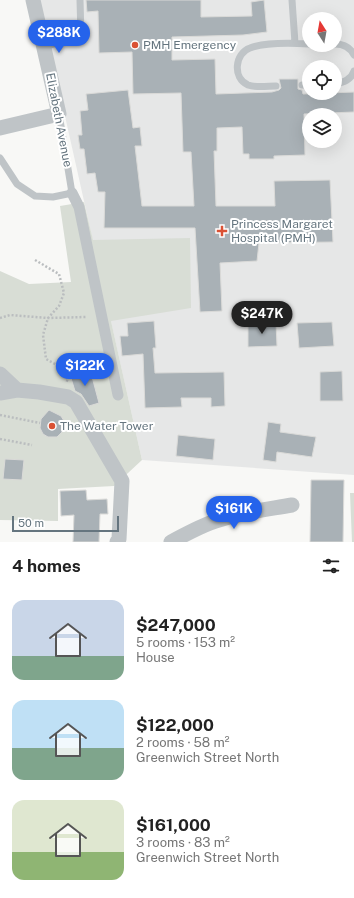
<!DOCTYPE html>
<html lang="en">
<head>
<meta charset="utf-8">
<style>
	body { margin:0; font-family:"Public Sans",sans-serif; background:#f2f2f2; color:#222; height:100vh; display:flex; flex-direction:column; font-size:15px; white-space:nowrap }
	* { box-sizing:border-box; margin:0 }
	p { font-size:13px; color:#767676 }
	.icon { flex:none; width:22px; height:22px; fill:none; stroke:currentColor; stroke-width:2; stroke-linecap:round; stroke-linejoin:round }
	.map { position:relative; height:542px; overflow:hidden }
	.drawer { display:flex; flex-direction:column; background:#fff; flex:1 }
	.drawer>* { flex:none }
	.needle { width:26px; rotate:349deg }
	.buttons { position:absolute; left:302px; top:12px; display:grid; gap:8px }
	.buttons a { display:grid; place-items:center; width:40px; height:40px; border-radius:50%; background:#fff; box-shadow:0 4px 16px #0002; font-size:20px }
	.scale { position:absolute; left:12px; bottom:10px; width:107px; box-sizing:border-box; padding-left:4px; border:2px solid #65757f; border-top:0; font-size:11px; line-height:14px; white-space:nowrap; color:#65757f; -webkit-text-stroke:3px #fff; paint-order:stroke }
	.price { position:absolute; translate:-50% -34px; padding:0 9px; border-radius:14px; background:#2563eb; color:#fff; font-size:13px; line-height:26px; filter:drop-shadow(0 1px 2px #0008) }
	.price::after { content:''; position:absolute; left:50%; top:24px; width:12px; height:9px; margin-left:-6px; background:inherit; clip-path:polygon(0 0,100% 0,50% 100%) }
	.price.selected { background:#222; color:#fff }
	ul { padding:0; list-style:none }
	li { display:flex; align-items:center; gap:12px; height:100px; padding:0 12px }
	li span { display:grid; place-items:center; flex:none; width:112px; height:80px; border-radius:12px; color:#555 }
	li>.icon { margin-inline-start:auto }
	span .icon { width:48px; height:48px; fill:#fffc; stroke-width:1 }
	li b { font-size:17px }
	h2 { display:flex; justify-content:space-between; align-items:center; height:48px; padding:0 12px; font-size:17px }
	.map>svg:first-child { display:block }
</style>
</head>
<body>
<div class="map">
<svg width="354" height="542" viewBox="0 0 354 542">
	<rect width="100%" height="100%" fill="#f8f8f6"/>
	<!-- built -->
	<path fill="#e6e7e7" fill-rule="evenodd" d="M 39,0 L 354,0 L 354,475 L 142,460 ZM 309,19 L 335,19 L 335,45 L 309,45 ZM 309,67 L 335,67 L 335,93 L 309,93 ZM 309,115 L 335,115 L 335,141 L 309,141 Z"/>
	<!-- green -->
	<path fill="#d8ddd5" d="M 84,202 L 93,240 L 190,238 L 191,308 L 111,321 L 142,460 L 114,486 L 58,489 L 58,521 L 0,520 L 0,271 L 29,284 L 71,282 L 60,206 Z
		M 350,493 L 354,493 L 354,542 L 352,542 Z"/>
	<!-- building -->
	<path fill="#a9b1b6" stroke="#dadad8" d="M 86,0 L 201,0 L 201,17 L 252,16 L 251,2 L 264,0 L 267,32 L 243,35 L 172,37 L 172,60 L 215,59 L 216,94 L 272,92 L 279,90 L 281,88 L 279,79 L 298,79 L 298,89 L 302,90 L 303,94 L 354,92 L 354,112 L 304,114 L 305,155 L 274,156 L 274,159 L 249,159 L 249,154 L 243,154 L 242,127 L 217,128 L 217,151 L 214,151 L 216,206 L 275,206 L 274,181 L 330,180 L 333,242 L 259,243 L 257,261 L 220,263 L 222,311 L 200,312 L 195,228 L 104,228 L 105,192 L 98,192 L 95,173 L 87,174 L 84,149 L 80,149 L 78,135 L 82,135 L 80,111 L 88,110 L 86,94 L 128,90 L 133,128 L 140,127 L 142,146 L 135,146 L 142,206 L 194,206 L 191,152 L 183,152 L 181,93 L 133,94 L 132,52 L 99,53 L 98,11 L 87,12 Z
		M 154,321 L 156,348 L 153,348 L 155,373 L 224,372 L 225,406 L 211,407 L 211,398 L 181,398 L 182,407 L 145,408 L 143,354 L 122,356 L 120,336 L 128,336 L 127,323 Z
		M 332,322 L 334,346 L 299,348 L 297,323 Z
		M 255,323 L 276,323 L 277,346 L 248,347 L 248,325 L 255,325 Z
		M 90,369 L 99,403 L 89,406 L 81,394 L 75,391 L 70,375 Z
		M 342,371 L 343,401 L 320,401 L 320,372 Z
		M 49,410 L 61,416 L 64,421 L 64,430 L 57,437 L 48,437 L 43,434 L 40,428 L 41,419 Z
		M 268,422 L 281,424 L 280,432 L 316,437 L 312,457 L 277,452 L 276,462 L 263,460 Z
		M 178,435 L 215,439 L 213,460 L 176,456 Z
		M 5,459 L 24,460 L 22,480 L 3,479 Z
		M 311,480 L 344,480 L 343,542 L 310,542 Z
		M 86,490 L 87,500 L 107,499 L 108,514 L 100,514 L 99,542 L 73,542 L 74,515 L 61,516 L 60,491 Z"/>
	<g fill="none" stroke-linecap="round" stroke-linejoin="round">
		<!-- path -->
		<path stroke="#babdbf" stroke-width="2.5" stroke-dasharray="2 2" stroke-linecap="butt" d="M 35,260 L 59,274 L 64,293 L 59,306 L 48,318 L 43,335 L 46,359 L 71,373 L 66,383
			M 0,318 L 10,315 L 48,318 L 86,317
			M 71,373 L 88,368
			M 0,415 L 40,423
			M 0,439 L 32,445"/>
		<!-- service -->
		<path stroke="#bfc4c7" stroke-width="7" d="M 292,0 L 295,43
			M 335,44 C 344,44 350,47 354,55
			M 44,47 L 81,36 L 80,0
			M 335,84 C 344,82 351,80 354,71
			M 302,85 L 309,85
			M 276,86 C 268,86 256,88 248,85 C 232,78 235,53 250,48 C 266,42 292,43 309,44
			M 0,158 L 17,184 L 35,196 L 53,197 L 72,193 L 59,114"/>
		<!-- pedestrian -->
		<path stroke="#bfc4c7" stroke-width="11" d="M 72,193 L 79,207 L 118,395"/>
		<!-- minor -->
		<path stroke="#bfc4c7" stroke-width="15" d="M 0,128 L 59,114 L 33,0
			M 0,374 L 17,390
			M 0,393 L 17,390 L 39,392 L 68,397 L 76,402 L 122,481 L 119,539 L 117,542
			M 171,542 C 184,535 197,528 210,523 C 237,513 264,510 292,505"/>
	</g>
	<!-- markers -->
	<g fill="#da5134" stroke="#fff" stroke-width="1.5">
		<circle cx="135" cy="45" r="4"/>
		<path d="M220 225h4v4h4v4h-4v4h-4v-4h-4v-4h4z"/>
		<circle cx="52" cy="426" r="4"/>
	</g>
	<g text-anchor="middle" stroke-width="4" stroke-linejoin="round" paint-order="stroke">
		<!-- poi labels -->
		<g font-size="12" fill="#65757f" stroke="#fff" text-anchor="start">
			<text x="143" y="49">PMH Emergency</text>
			<text x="231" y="228">Princess Margaret<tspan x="231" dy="14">Hospital (PMH)</tspan></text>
			<text x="60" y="430">The Water Tower</text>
		</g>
		<!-- street labels -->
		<g font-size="12" fill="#65757f" stroke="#fff">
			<text transform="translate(59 120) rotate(79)" y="4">Elizabeth Avenue</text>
		</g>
	</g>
</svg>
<div class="buttons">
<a><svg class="needle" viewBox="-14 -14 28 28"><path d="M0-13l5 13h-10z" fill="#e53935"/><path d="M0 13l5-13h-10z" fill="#767676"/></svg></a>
<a><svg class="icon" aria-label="locate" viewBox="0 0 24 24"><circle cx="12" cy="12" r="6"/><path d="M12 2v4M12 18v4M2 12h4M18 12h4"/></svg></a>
<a><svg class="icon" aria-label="layers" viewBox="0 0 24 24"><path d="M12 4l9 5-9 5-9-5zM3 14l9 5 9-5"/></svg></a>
</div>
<div class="scale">50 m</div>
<b class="price" style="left:59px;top:54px">$288K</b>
<b class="price selected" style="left:262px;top:335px">$247K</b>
<b class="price" style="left:85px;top:387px">$122K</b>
<b class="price" style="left:234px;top:530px">$161K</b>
</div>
<section class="drawer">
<h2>4 homes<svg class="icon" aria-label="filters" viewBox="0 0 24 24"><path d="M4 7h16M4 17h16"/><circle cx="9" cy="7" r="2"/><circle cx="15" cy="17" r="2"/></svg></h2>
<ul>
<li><span style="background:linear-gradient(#c9d6e8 70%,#7fa58c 0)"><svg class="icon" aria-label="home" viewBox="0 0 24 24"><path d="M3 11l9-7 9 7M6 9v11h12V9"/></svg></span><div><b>$247,000</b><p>5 rooms · 153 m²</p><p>House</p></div></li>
<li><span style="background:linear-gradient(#bfe0f5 60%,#7fa58c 0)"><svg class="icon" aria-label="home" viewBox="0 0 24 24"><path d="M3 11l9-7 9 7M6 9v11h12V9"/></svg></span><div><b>$122,000</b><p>2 rooms · 58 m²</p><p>Greenwich Street North</p></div></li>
<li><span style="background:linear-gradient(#dfe7d0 65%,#8fb573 0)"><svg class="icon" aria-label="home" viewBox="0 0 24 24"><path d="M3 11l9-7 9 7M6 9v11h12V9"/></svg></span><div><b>$161,000</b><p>3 rooms · 83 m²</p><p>Greenwich Street North</p></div></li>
</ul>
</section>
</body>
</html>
